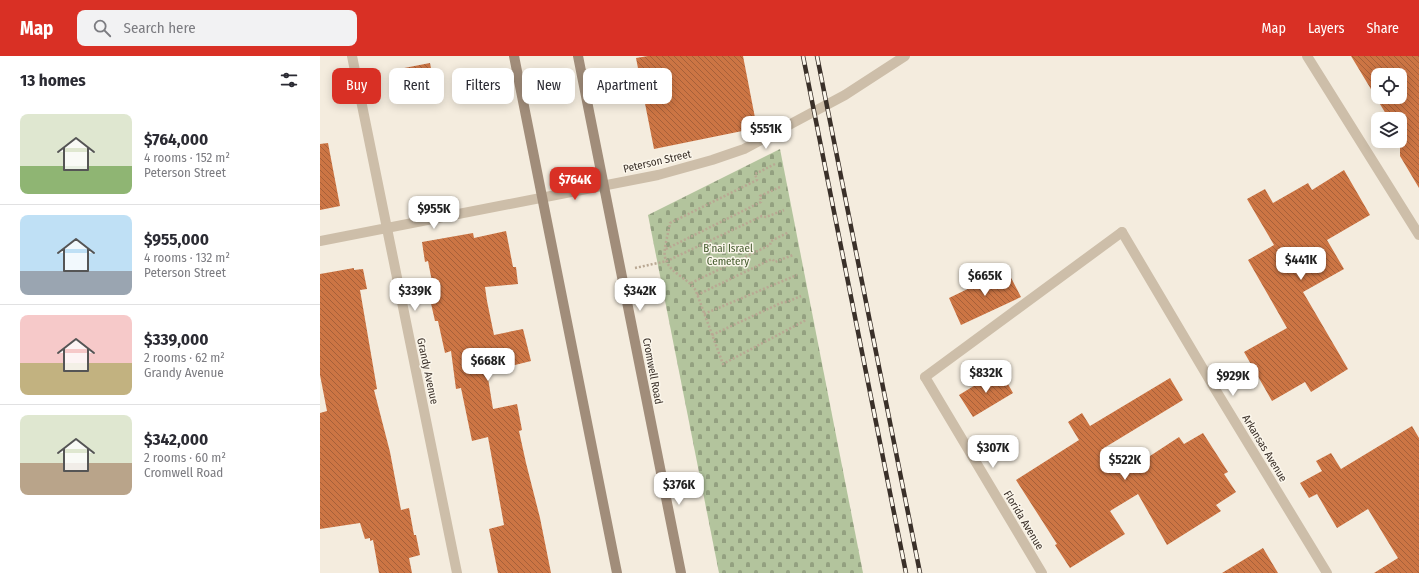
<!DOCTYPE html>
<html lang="en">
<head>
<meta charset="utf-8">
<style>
	body { margin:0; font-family:"Fira Sans Condensed",sans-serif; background:#f2f2f3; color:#2b2b33; height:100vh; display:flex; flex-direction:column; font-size:15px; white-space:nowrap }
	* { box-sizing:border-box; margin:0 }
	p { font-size:13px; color:#7c7c81 }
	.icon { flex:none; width:22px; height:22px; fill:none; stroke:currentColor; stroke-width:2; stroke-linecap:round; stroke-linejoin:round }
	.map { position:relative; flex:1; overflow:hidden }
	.side { display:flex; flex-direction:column; background:#fff; width:320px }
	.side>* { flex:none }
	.hud { position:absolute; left:12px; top:12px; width:380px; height:36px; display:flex; gap:8px }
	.fabs { position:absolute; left:1051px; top:12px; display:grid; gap:8px }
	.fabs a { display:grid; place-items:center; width:36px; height:36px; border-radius:8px; background:#fff; box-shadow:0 2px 10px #0003; font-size:20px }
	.price { position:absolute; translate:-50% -34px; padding:0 9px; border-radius:8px; background:#fff; color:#222; font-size:13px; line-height:26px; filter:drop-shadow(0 1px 2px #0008) }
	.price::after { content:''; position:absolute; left:50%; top:24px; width:12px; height:9px; margin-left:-6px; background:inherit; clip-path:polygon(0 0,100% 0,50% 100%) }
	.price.current { background:#d93025; color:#fff }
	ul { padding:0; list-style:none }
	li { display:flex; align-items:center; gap:12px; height:100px; padding:0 20px }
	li+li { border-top:1px solid #e1e1e2 }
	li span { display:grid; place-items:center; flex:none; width:112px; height:80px; border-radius:8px; color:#555 }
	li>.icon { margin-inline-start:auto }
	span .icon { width:48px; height:48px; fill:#fffc; stroke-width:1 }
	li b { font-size:17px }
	h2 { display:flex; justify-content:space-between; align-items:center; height:48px; padding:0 20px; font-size:17px }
	.chip { padding:0 14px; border-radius:8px; background:#fff; box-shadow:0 2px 10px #0003; font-size:14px; line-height:36px }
	.chip.current { background:#d93025; color:#fff }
	header { display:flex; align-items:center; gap:24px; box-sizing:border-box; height:56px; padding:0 20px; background:#d93025; color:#fff }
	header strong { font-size:19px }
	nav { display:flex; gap:22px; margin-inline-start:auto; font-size:14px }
	.search { width:280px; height:36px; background:#f2f2f3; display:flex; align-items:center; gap:10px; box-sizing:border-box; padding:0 14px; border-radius:8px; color:#7c7c81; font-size:15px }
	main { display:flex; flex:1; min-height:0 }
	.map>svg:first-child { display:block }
</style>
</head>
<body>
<header>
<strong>Map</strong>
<div class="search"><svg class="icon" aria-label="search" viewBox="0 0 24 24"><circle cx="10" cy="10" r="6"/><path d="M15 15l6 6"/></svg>Search here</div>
<nav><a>Map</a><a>Layers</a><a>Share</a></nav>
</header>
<main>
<section class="side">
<h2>13 homes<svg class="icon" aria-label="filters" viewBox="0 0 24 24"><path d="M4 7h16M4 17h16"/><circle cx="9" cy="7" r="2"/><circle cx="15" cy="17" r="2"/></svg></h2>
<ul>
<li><span style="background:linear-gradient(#dfe7d0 65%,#8fb573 0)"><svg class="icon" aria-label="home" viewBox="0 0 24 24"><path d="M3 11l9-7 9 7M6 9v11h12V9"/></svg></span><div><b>$764,000</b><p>4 rooms · 152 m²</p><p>Peterson Street</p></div></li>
<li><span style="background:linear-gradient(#bfe0f5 70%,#9aa5b1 0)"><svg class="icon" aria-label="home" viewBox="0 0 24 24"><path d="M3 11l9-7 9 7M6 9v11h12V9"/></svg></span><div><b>$955,000</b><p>4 rooms · 132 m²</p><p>Peterson Street</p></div></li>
<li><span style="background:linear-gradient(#f6c9c9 60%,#c2b280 0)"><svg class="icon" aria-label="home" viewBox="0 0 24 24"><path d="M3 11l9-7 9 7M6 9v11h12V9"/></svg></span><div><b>$339,000</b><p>2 rooms · 62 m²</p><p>Grandy Avenue</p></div></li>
<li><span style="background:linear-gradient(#dfe7d0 60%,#b9a48a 0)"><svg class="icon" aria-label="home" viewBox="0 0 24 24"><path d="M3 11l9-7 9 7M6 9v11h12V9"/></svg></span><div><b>$342,000</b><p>2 rooms · 60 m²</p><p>Cromwell Road</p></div></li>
</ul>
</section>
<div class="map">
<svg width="1099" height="517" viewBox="0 0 1099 517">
	<defs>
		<pattern id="cemetery-stones" width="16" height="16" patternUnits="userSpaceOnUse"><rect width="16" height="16" fill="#b3c49d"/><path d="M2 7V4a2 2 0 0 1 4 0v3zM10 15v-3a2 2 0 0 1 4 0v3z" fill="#93a080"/></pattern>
		<pattern id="building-back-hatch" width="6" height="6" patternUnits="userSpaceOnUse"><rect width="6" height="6" fill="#cc7544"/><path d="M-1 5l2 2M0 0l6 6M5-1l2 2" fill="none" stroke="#a76039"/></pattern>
	</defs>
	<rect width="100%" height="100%" fill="#f4ecde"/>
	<!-- cemetery -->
	<path fill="url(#cemetery-stones)" d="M 460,93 L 543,517 L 399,517 L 328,159 Z"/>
	<!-- building -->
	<path fill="url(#building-back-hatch)" fill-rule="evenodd" d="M 328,0 L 423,0 L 437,72 L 334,93 L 316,2 Z
		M 1031,0 L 1099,0 L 1099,132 L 1080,100 L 1080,63 L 1069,63 ZM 1058,19 L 1080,19 L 1080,41 L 1058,41 Z
		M 110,7 L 115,33 L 83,39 L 79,13 Z
		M 8,87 L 20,150 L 0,154 L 0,88 Z
		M 1024,114 L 1050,159 L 1007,184 L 1024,213 L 983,236 L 1028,313 L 991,336 L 985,326 L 952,345 L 924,296 L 967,272 L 928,204 L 954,189 L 927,143 L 945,133 L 953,147 L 988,127 L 992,134 Z
		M 186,175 L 193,211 L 196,211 L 198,228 L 165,231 L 167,245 L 174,279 L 203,273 L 211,305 L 167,316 L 173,353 L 197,348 L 202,374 L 199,375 L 206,407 L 220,462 L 231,517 L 178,517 L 169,473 L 184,469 L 168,381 L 152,385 L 141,332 L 136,333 L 131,295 L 125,297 L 118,265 L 115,265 L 110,243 L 115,241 L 108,205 L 105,206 L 102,186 L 153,177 L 154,182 Z
		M 34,212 L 34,214 L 43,213 L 47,233 L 40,234 L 57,333 L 54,334 L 70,396 L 81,454 L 89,452 L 94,479 L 96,479 L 100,499 L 89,502 L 92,517 L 59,517 L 53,484 L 50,485 L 50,482 L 45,483 L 40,467 L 0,473 L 0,357 L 7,355 L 0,319 L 0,218 Z
		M 687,214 L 701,241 L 641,269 L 629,242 Z
		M 680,314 L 693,337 L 653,361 L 639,339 Z
		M 850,322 L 863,344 L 784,392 L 801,419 L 859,381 L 864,388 L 883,377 L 908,416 L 904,418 L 916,436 L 896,449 L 901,455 L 847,489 L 818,438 L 790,455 L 805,478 L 750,512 L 735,489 L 737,488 L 696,424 L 759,384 L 748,366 L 762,357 L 770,370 Z
		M 1092,370 L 1099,382 L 1099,517 L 1054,517 L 1078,502 L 1048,453 L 1017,472 L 997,438 L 989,442 L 980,427 L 1002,415 L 996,405 L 1011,397 L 1021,413 Z
		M 943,492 L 958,517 L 902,517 Z"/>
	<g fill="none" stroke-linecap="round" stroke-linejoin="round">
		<!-- path -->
		<path stroke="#b9a893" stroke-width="2.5" stroke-dasharray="2 2" stroke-linecap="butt" d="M 455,108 L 435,118 L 437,124 L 350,167 C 349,175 343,194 345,201 C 348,217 369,222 376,235 L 403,308 L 486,264
			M 346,193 L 441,146 L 440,140 L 460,131
			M 315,212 L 347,205 L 442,160 L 446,161 L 464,154
			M 371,227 L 450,189 L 451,185 L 469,176
			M 377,239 L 452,203 L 455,206 L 473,199
			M 384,258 L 477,219
			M 392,279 L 463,246 L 467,246 L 481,240"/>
		<!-- lane -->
		<path stroke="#cdbea9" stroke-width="10" d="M 605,321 L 802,176"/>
		<!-- street -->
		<path stroke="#cdbea9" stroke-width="10" d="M 32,0 L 137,517
			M 987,0 L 1099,179
			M 802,176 L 895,333 L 1007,517
			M 0,185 L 338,119 L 392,104 L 424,93 L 525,39 L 585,0
			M 605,321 L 722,517"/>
		<!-- secondary -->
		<path stroke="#a18d7a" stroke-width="10" d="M 194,0 L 297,517
			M 258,0 L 361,517"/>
		<!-- rail casing -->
		<g stroke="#3a3029" stroke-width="4.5">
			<path id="rail" d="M 483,0 L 586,517
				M 497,0 L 600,517"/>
		</g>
		<!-- rail -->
		<use href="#rail" stroke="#fbf6eb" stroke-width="3" stroke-dasharray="9" stroke-linecap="butt"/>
	</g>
	<g text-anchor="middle" stroke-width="3" stroke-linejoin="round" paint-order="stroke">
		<!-- street labels -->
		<g font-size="11" fill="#3a3029" stroke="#fbf6eb">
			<text transform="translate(337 105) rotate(-13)" y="4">Peterson Street</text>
			<text transform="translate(108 315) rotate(78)" y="4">Grandy Avenue</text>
			<text transform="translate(333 315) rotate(79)" y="4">Cromwell Road</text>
			<text transform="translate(945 392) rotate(59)" y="4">Arkansas Avenue</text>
			<text transform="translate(704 464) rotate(59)" y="4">Florida Avenue</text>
		</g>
		<!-- park labels -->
		<g font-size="11" fill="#435a2c" stroke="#fbf6eb">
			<text x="408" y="196">B’nai Israel<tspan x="408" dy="13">Cemetery</tspan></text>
		</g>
	</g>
</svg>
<div class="fabs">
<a><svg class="icon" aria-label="locate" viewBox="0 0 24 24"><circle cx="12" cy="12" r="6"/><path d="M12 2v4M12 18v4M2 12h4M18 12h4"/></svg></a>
<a><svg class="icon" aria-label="layers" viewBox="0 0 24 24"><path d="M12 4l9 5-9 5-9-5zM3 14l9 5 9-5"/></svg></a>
</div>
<b class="price" style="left:446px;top:94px">$551K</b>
<b class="price current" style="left:255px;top:145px">$764K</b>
<b class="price" style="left:114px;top:174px">$955K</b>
<b class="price" style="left:981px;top:225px">$441K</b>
<b class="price" style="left:665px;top:241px">$665K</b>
<b class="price" style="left:95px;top:256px">$339K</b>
<b class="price" style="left:320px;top:256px">$342K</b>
<b class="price" style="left:168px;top:326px">$668K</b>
<b class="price" style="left:666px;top:338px">$832K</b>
<b class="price" style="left:913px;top:341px">$929K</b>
<b class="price" style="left:673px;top:413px">$307K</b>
<b class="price" style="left:805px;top:425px">$522K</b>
<b class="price" style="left:359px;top:450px">$376K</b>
<div class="hud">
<a class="chip current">Buy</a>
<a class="chip">Rent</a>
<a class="chip">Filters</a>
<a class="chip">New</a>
<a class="chip">Apartment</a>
</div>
</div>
</main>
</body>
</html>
